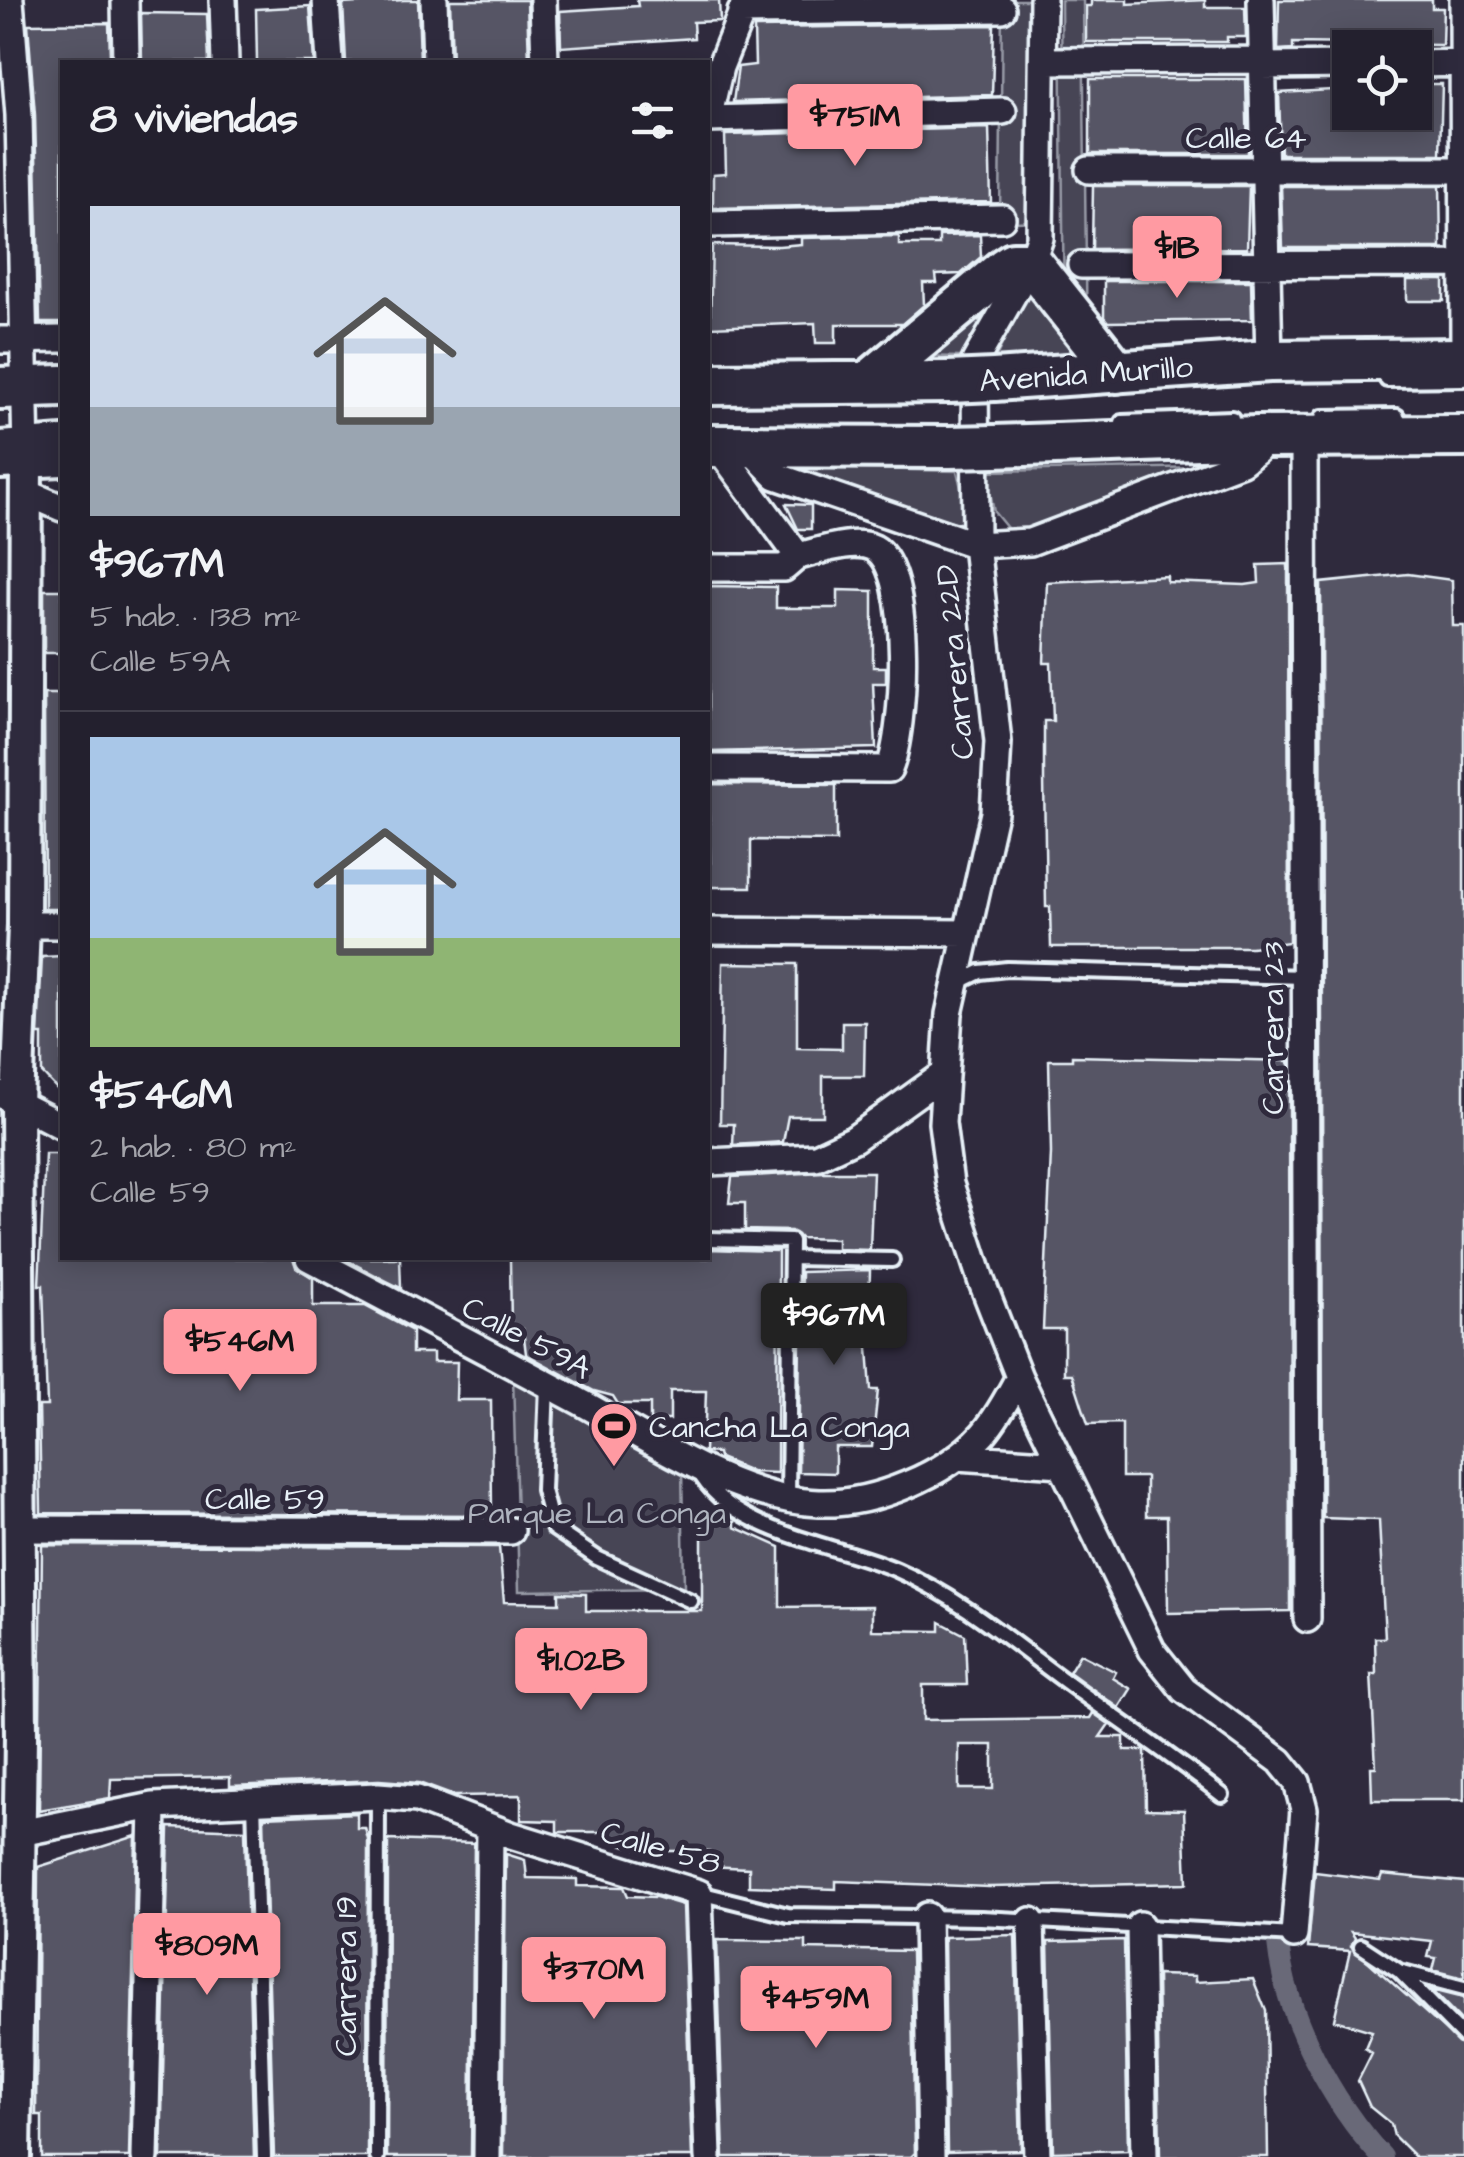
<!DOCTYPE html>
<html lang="es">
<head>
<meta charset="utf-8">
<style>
	body { margin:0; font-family:"Architects Daughter",sans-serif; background:#2f2d3a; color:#f1f3f6; height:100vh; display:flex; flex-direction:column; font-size:38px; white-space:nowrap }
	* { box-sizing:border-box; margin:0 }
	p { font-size:32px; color:#a3a3aa }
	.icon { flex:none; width:55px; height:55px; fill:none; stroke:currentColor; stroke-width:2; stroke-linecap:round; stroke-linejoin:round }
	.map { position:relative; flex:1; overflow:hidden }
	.details { position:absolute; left:60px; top:60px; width:650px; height:1200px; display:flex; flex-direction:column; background:#23202e; border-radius:0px; box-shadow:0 5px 25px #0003,0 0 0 2px #403e4a }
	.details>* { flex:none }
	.fabs { position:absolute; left:1332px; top:30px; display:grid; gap:20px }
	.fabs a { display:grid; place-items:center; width:100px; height:100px; border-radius:0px; background:#23202e; box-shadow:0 5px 25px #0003,0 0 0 2px #403e4a; font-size:50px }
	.price { position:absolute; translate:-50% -85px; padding:0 22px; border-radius:10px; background:#ff9aa2; color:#111; font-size:32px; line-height:65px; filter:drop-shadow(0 2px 5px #0008) }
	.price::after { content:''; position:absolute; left:50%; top:60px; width:30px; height:22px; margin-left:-15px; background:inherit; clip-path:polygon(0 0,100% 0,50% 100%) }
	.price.selected { background:#222; color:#fff }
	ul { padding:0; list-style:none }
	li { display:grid; align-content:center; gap:20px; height:530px; padding:0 30px }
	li+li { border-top:2px solid #403e4a }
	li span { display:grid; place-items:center; height:310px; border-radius:0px; color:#555 }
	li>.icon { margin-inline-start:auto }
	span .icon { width:180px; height:180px; fill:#fffc; stroke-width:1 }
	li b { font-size:42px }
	h2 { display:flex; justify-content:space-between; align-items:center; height:120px; padding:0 30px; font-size:42px }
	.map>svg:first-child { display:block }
</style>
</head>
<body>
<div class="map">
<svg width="1464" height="2157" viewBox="0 0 1464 2157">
	<rect width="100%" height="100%" fill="#2f2a3d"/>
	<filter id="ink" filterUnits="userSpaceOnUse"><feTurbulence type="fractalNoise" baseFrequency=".01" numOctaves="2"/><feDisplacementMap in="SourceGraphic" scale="20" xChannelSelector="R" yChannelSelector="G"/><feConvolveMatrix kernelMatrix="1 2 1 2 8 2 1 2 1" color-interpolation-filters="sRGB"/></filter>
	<g filter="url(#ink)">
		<!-- green -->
		<path fill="#464455" stroke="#979aa6" stroke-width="2.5" d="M 1002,0 L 1031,0 L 1032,221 L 1000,223 Z
			M 1061,0 L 1083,0 L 1087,355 L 995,359 L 1034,279 L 1064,329 Z
			M 1008,280 L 962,357 L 907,356 Z
			M 776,467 L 957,471 L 970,526 L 810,482 Z
			M 1208,467 L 1024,534 L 1012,534 L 994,512 L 986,471 Z
			M 513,1376 L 682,1467 L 684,1589 L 519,1591 Z"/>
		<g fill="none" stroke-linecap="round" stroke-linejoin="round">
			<!-- canal -->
			<path stroke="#696978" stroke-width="22" d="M 1278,1943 C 1285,2016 1332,2103 1382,2157"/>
		</g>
		<!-- building -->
		<path fill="#575565" stroke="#e8f1f8" stroke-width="2.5" fill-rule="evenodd" d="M 404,0 L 418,0 L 420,62 L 346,62 L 343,4 Z
			M 450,0 L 527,0 L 529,62 L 452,62 Z
			M 637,0 L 719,0 L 720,21 L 693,22 L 694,38 L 561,47 L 560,11 L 638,6 Z
			M 1091,0 L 1127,0 L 1127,4 L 1205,0 L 1205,7 L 1245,7 L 1246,37 L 1227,37 L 1227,42 L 1086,42 L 1086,6 L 1091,6 Z
			M 1279,0 L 1432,0 L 1432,8 L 1443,8 L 1442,45 L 1293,43 L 1293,49 L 1278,50 Z
			M 310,6 L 314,62 L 257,62 L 256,9 Z
			M 141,13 L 207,14 L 209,62 L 142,62 Z
			M 109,23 L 110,57 L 62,62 L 62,323 L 40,323 L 35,115 L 28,24 Z
			M 994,25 L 992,95 L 733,102 L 738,67 L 755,65 L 754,28 Z
			M 1090,79 L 1246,79 L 1248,154 L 1090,154 Z
			M 1417,84 L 1442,84 L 1440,154 L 1281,154 L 1279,93 L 1350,89 L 1350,112 L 1417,112 Z
			M 989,128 L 991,202 L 713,208 L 713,174 L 726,173 L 725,135 Z
			M 1093,186 L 1249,186 L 1247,248 L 1092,249 Z
			M 1281,186 L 1440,186 L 1441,248 L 1283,248 Z
			M 980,235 L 981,257 L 961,274 L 936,275 L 937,283 L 923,283 L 924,305 L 902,324 L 836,324 L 836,343 L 816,343 L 815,323 L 710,327 L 712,245 L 779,246 L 801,244 L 801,238 L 899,236 L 899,245 L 939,245 L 939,236 Z
			M 1407,280 L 1444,280 L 1444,301 L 1407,301 Z
			M 1104,281 L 1251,281 L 1252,320 L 1108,322 L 1104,317 Z
			M 786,504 L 811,505 L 811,529 L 798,529 Z
			M 1288,564 L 1289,942 L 1251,947 L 1051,947 L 1050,907 L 1046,907 L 1044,779 L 1044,721 L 1053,721 L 1051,663 L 1044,663 L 1047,582 L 1167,576 L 1167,582 L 1245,585 L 1259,583 L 1258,565 Z
			M 1408,574 L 1452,580 L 1453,626 L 1464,626 L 1464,1800 L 1372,1800 L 1371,1767 L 1376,1767 L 1371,1674 L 1376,1674 L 1375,1638 L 1385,1638 L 1379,1520 L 1323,1518 L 1321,583 Z
			M 708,586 L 776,587 L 776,608 L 838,608 L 838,590 L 873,591 L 873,667 L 886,667 L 886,683 L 873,683 L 876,748 L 708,752 Z
			M 44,590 L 62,590 L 62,653 L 44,653 Z
			M 44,694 L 62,694 L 62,909 L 45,909 Z
			M 708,784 L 836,785 L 836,841 L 751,840 L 751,887 L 711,887 Z
			M 62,956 L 62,1094 L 42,1073 L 42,1035 L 38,1035 L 42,957 Z
			M 723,963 L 797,964 L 797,1048 L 842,1049 L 842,1022 L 865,1022 L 864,1076 L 823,1076 L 823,1116 L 788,1116 L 783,1142 L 733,1145 L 734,1124 L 720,1124 Z
			M 1072,1056 L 1289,1061 L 1290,1611 L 1168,1613 L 1167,1516 L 1146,1516 L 1146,1477 L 1122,1477 L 1122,1423 L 1088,1424 L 1072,1374 L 1064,1374 L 1064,1329 L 1043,1329 L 1051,1153 L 1049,1060 L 1072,1060 Z
			M 45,1154 L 62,1154 L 62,1258 L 293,1258 L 296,1267 L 313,1278 L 313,1306 L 365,1306 L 412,1331 L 412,1353 L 433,1353 L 433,1362 L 457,1362 L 456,1400 L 491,1400 L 492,1515 L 41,1513 L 39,1406 L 47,1406 L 43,1285 L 39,1285 Z
			M 823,1172 L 873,1172 L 870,1250 L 837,1249 L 837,1239 L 800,1238 L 791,1231 L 745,1230 L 745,1203 L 729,1203 L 732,1177 Z
			M 708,1249 L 778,1251 L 777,1473 L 753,1472 L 719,1458 L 718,1453 L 704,1452 L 706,1391 L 670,1391 L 670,1420 L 650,1420 L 650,1404 L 618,1404 L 613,1396 L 594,1391 L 526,1354 L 523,1329 L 511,1329 L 510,1258 L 708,1258 Z
			M 343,1258 L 400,1258 L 401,1288 L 383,1279 Z
			M 870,1270 L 868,1348 L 871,1390 L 878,1390 L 872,1447 L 835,1447 L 835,1473 L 798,1472 L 801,1272 Z
			M 702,1521 L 735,1522 L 735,1527 L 780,1547 L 780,1607 L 872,1606 L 872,1630 L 940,1631 L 940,1622 L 965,1635 L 967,1685 L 923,1685 L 923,1720 L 1090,1718 L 1093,1713 L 1109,1724 L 1100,1737 L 1124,1737 L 1124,1750 L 1145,1750 L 1146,1809 L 1184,1810 L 1187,1883 L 989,1887 L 836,1881 L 836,1889 L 749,1886 L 749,1868 L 708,1866 L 709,1851 L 647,1851 L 609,1841 L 609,1832 L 557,1832 L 557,1821 L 521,1820 L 521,1795 L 454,1796 L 419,1783 L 379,1780 L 230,1786 L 230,1777 L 111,1779 L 110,1798 L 39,1810 L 42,1545 L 499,1547 L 504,1602 L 559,1603 L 559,1593 L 586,1594 L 586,1611 L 702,1611 ZM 959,1745 L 993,1745 L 993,1789 L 959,1789 Z
			M 1080,1654 L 1116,1672 L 1113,1678 L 1131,1689 L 1119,1708 L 1069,1672 Z
			M 357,1813 L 357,1828 L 365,1828 L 368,1840 L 367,2157 L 274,2157 L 264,1817 Z
			M 169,1827 L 245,1830 L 254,2157 L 161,2157 Z
			M 136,1836 L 129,2157 L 42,2157 L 42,2115 L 36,2115 L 38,1867 Z
			M 388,1840 L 474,1843 L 471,2157 L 387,2157 Z
			M 506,1854 L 525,1860 L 527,1878 L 577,1879 L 577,1886 L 624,1887 L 628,1896 L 656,1897 L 683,1905 L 692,2157 L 503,2157 Z
			M 1315,1872 L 1380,1880 L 1382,1874 L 1464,1882 L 1464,1978 L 1433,1970 L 1436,1958 L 1428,1957 L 1432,1941 L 1351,1932 L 1355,1938 L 1351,1946 L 1464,2047 L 1464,2157 L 1415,2157 L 1394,2136 L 1391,2124 L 1370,2107 L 1358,2081 L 1372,2053 L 1365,2048 L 1372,2031 L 1334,2020 L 1350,1951 L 1308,1948 Z
			M 1015,1935 L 1021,2150 L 947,2152 L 944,1937 Z
			M 717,1940 L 806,1941 L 806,1949 L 911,1951 L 915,2153 L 911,2157 L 724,2157 Z
			M 1124,1940 L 1128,2150 L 1053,2152 L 1048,1942 Z
			M 1157,1975 L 1195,1976 L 1195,1982 L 1253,1979 L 1266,2011 L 1268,2157 L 1160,2157 Z
			M 1432,1990 L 1464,1998 L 1464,2023 Z"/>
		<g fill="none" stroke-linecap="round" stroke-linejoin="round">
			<!-- service casing -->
			<g stroke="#e8f1f8" stroke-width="20">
				<path id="service" d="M 1387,380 L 1464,379
					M 1322,417 L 1397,416
					M 1122,422 L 1232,418
					M 0,438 L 62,433
					M 955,984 L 980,972 L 1007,969 L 1305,977
					M 708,1239 L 791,1241 L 788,1499
					M 791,1258 L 892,1260
					M 547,1384 L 543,1490 L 553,1528 L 597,1558 L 691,1601
					M 698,1470 C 730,1533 837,1544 897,1570 C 964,1599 1021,1650 1080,1692 C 1128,1726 1176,1759 1222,1795
					M 254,1801 L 264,2157
					M 699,1893 L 788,1915 L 981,1918 L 1294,1935
					M 1361,1946 L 1399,1971 L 1464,2037
					M 1403,1972 L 1464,1988
					M 377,2157 L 378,1796"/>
			</g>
			<!-- minor casing -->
			<g stroke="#e8f1f8" stroke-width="32">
				<path id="minor" d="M 10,0 L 19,115 L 26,456
					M 125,0 L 126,62
					M 223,0 L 225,62
					M 326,0 L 330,62
					M 434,0 L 436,62
					M 543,0 L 545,62
					M 1043,0 L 1040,238 L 1031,263 L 975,361 L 976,545 L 998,742 L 994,813 L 949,1014 L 942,1123 L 950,1184 L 981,1280 L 1019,1377 L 1152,1650 L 1184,1690 L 1280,1761 L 1297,1782 L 1304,1809 L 1294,1935
					M 1261,0 L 1269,361
					M 1463,0 L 1464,359
					M 741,12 L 1002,9
					M 1043,61 L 1262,60
					M 1415,64 L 1464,63
					M 1262,66 L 1350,65
					M 708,119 L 1003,111
					M 708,119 L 720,67 L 747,0
					M 1089,170 L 1463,170
					M 708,224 L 1002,218
					M 1081,265 L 1463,264
					M 0,340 L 62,339
					M 1304,436 L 1307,1619
					M 747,446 L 776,476 L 976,545 L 1030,542 L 1242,462 L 1256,451 L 1257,437
					M 25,492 L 62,508
					M 708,568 L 784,568 L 798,556
					M 708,768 L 889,769 C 905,732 914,570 874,548 C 853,538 820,551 798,556 L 717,446
					M 24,925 L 62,925
					M 708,931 L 966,933
					M 0,1094 L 62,1126
					M 708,1162 L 816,1157 L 854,1139 L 943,1075
					M 309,1258 C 398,1305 488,1352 577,1400 C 647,1438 738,1500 819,1503 C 873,1505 946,1475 983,1434 C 997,1418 1009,1396 1019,1377
					M 957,1457 L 1062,1464
					M 20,1529 L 511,1531
					M 20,1833 L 153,1806 L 378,1796 L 417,1799 L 511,1835 L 699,1893 L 708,2157
					M 927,1916 L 931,2157
					M 1031,1921 L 1037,2157
					M 1140,1925 L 1144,2157
					M 145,2157 L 153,1806
					M 487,2157 L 490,1827"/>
			</g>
			<!-- tertiary casing -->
			<g stroke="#e8f1f8" stroke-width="38">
				<path id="tertiary" d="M 15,2157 L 21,1737 L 17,1103 L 24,925 L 26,456"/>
			</g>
			<!-- primary casing -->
			<g stroke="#e8f1f8" stroke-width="48">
				<path id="primary" d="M 994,380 L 1269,361 L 1464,359
					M 870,381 L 1004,269 L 1013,263 L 1031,263 L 1117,372
					M 708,384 L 949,382
					M 0,388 L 62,386
					M 708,446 L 949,447
					M 995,446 L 1257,437 L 1464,436
					M 0,458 L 62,455"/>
			</g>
			<!-- service -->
			<use href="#service" stroke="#2f2a3d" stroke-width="12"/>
			<!-- minor -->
			<use href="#minor" stroke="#2f2a3d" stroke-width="25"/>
			<!-- tertiary -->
			<use href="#tertiary" stroke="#2f2a3d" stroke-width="30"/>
			<!-- primary -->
			<use href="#primary" stroke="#2f2a3d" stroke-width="40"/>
			<!-- primary-bridge casing -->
			<g stroke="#e8f1f8" stroke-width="48" stroke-linecap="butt">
				<path id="primary-bridge" d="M 949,382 L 994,380
					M 949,447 L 995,446"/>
			</g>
			<!-- primary-bridge -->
			<use href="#primary-bridge" stroke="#2f2a3d" stroke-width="40"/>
		</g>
	</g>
	<!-- icons -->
	<defs>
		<g id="stadium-pin" transform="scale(2.5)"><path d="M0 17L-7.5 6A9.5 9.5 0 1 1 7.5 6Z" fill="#ff9aa2" stroke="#2f2a3d"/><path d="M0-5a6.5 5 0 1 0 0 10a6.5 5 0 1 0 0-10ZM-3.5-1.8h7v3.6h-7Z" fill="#111"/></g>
	</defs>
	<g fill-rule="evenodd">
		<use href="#stadium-pin" x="614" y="1426"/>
	</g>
	<g text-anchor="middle" stroke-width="10" stroke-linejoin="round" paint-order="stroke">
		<!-- street labels -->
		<g font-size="32" fill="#e8f1f8" stroke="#2f2a3d">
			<text x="1246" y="148">Calle 64</text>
			<text transform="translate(1086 373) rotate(-4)" y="11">Avenida Murillo</text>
			<text transform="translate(954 662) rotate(-95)" y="11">Carrera 22D</text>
			<text transform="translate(1272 1028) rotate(-90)" y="11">Carrera 23</text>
			<text transform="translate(527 1337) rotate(28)" y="11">Calle 59A</text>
			<text x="265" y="1509">Calle 59</text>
			<text transform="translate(661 1847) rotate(16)" y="11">Calle 58</text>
			<text transform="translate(345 1976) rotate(-90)" y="11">Carrera 19</text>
		</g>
		<!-- poi labels -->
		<g font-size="32" fill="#e8f1f8" stroke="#2f2a3d" text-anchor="start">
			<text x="649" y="1437">Cancha La Conga</text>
		</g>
		<!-- park labels -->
		<g font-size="32" fill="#afb4bf" stroke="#2f2a3d">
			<text x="597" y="1523">Parque La Conga</text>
		</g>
	</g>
</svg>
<div class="fabs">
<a><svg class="icon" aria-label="locate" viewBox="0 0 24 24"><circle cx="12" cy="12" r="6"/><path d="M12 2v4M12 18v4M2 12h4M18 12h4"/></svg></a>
</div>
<b class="price" style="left:855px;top:169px">$751M</b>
<b class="price" style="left:1177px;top:301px">$1B</b>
<b class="price selected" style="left:834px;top:1368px">$967M</b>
<b class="price" style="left:240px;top:1394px">$546M</b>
<b class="price" style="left:581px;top:1713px">$1.02B</b>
<b class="price" style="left:207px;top:1998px">$809M</b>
<b class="price" style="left:594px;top:2022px">$370M</b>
<b class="price" style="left:816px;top:2051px">$459M</b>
<section class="details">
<h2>8 viviendas<svg class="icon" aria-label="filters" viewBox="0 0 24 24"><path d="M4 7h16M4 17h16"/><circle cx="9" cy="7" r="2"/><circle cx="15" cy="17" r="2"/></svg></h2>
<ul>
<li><span style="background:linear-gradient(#c9d6e8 65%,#9aa5b1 0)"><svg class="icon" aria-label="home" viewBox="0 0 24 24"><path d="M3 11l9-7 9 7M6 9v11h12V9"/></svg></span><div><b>$967M</b><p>5 hab. · 138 m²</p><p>Calle 59A</p></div></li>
<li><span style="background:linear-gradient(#a9c7e8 65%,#8fb573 0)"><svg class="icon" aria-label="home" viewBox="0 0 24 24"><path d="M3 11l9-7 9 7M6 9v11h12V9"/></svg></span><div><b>$546M</b><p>2 hab. · 80 m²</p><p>Calle 59</p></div></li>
</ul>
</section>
</div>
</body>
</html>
